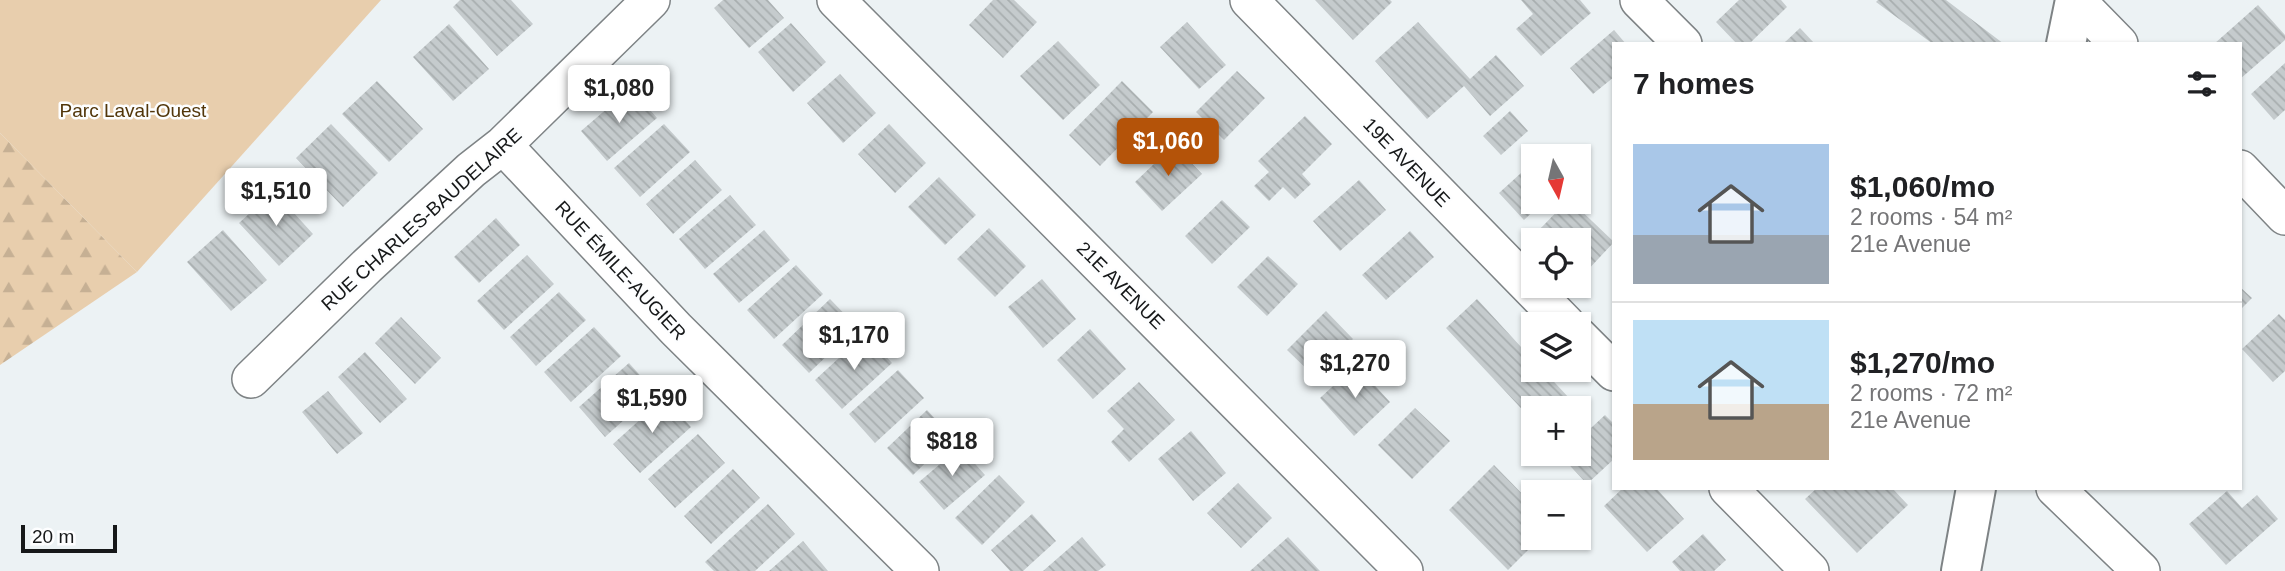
<!DOCTYPE html>
<html lang="en">
<head>
<meta charset="utf-8">
<style>
	body { margin:0; font-family:Arial,sans-serif; background:#f6f6f6; color:#202124; height:100vh; display:flex; flex-direction:column; font-size:26px; white-space:nowrap }
	* { box-sizing:border-box; margin:0 }
	p { font-size:23px; color:#757577 }
	.icon { flex:none; width:38px; height:38px; fill:none; stroke:currentColor; stroke-width:2; stroke-linecap:round; stroke-linejoin:round }
	.map { position:relative; flex:1; overflow:hidden }
	.sheet { position:absolute; left:1612px; top:42px; width:630px; height:448px; display:flex; flex-direction:column; background:#fff; border-radius:0px; box-shadow:0 2px 5px #0004 }
	.sheet>* { flex:none }
	.needle { width:46px; rotate:172deg }
	.buttons { position:absolute; left:1521px; top:144px; display:grid; gap:14px }
	.buttons a { display:grid; place-items:center; width:70px; height:70px; border-radius:0px; background:#fff; box-shadow:0 2px 5px #0004; font-size:35px }
	.scale { position:absolute; left:21px; bottom:18px; width:96px; box-sizing:border-box; padding-left:7px; border:4px solid #161819; border-top:0; font-size:19px; line-height:24px; white-space:nowrap; color:#161819; -webkit-text-stroke:5px #fdfeff; paint-order:stroke }
	.price { position:absolute; translate:-50% -60px; padding:0 16px; border-radius:7px; background:#fff; color:#222; font-size:23px; line-height:46px; filter:drop-shadow(0 2px 4px #0008) }
	.price::after { content:''; position:absolute; left:50%; top:42px; width:21px; height:16px; margin-left:-10px; background:inherit; clip-path:polygon(0 0,100% 0,50% 100%) }
	.price.active { background:#b45309; color:#fff }
	ul { padding:0; list-style:none }
	li { display:flex; align-items:center; gap:21px; height:175px; padding:0 21px }
	li+li { border-top:2px solid #e0e0e0 }
	li span { display:grid; place-items:center; flex:none; width:196px; height:140px; border-radius:0px; color:#555 }
	li>.icon { margin-inline-start:auto }
	span .icon { width:84px; height:84px; fill:#fffc; stroke-width:1 }
	li b { font-size:30px }
	h2 { display:flex; justify-content:space-between; align-items:center; height:84px; padding:0 21px; font-size:30px }
	.map>svg:first-child { display:block }
</style>
</head>
<body>
<div class="map">
<svg width="2285" height="571" viewBox="0 0 2285 571">
	<defs>
		<pattern id="forest-firs" width="22" height="20" patternUnits="userSpaceOnUse" patternTransform="scale(1.75)"><rect width="22" height="20" fill="#e8cead"/><path d="M5 1l3.5 6h-7zM16 11l3.5 6h-7z" fill="#c6b094"/></pattern>
		<pattern id="building-back-hatch" width="6" height="6" patternUnits="userSpaceOnUse" patternTransform="scale(1.75)"><rect width="6" height="6" fill="#c5cbcd"/><path d="M-1 5l2 2M0 0l6 6M5-1l2 2" fill="none" stroke="#a8aeaf"/></pattern>
	</defs>
	<rect width="100%" height="100%" fill="#ecf2f4"/>
	<!-- forest -->
	<path fill="url(#forest-firs)" d="M 0,133 L 137,272 L 0,365 Z"/>
	<!-- park -->
	<path fill="#e8cead" d="M 0,0 L 381,0 L 137,272 L 0,133 Z"/>
	<!-- building -->
	<path fill="url(#building-back-hatch)" d="M 460,0 L 511,0 L 533,24 L 497,56 L 453,7 Z
		M 723,0 L 768,0 L 784,18 L 749,48 L 714,8 Z
		M 993,0 L 1014,0 L 1037,22 L 1003,58 L 969,25 Z
		M 1315,0 L 1390,0 L 1392,2 L 1353,40 Z
		M 1521,0 L 1580,0 L 1591,13 L 1541,56 L 1516,29 L 1533,14 Z
		M 1739,0 L 1781,0 L 1787,7 L 1749,44 L 1737,44 L 1716,22 Z
		M 1878,0 L 1946,0 L 2004,44 L 1933,44 L 1876,2 Z
		M 2258,5 L 2285,35 L 2285,40 L 2240,79 L 2240,44 L 2214,44 Z
		M 1187,22 L 1226,65 L 1199,89 L 1160,47 Z
		M 1418,22 L 1470,79 L 1496,55 L 1524,86 L 1490,116 L 1464,86 L 1427,119 L 1375,61 Z
		M 791,23 L 826,62 L 793,92 L 758,52 Z
		M 449,24 L 489,69 L 453,101 L 413,57 Z
		M 1800,28 L 1815,44 L 1783,44 Z
		M 1614,30 L 1626,44 L 1614,44 L 1614,77 L 1593,94 L 1570,68 Z
		M 1058,41 L 1100,85 L 1063,120 L 1020,76 Z
		M 2285,63 L 2285,110 L 2274,120 L 2251,94 Z
		M 1237,71 L 1265,98 L 1224,140 L 1196,112 Z
		M 840,74 L 876,113 L 843,143 L 807,103 Z
		M 377,81 L 423,129 L 389,162 L 342,114 Z
		M 1122,81 L 1153,112 L 1100,166 L 1069,135 Z
		M 631,88 L 657,118 L 607,161 L 581,131 Z
		M 1510,111 L 1528,131 L 1501,155 L 1483,136 Z
		M 1305,116 L 1332,144 L 1302,174 L 1311,184 L 1295,199 L 1283,187 L 1269,201 L 1254,186 L 1269,172 L 1258,161 Z
		M 331,124 L 378,173 L 343,207 L 296,158 Z
		M 664,124 L 690,152 L 640,197 L 614,168 Z
		M 889,124 L 926,163 L 895,193 L 858,154 Z
		M 1174,145 L 1202,174 L 1162,211 L 1135,182 Z
		M 695,160 L 722,190 L 673,234 L 646,204 Z
		M 1533,162 L 1533,201 L 1544,201 L 1524,220 L 1499,193 Z
		M 939,177 L 976,215 L 945,245 L 908,207 Z
		M 1359,180 L 1386,210 L 1340,251 L 1313,221 Z
		M 274,191 L 313,234 L 279,266 L 239,223 Z
		M 730,195 L 756,225 L 705,269 L 679,239 Z
		M 1222,200 L 1250,227 L 1212,264 L 1185,236 Z
		M 1567,201 L 1571,201 L 1614,242 L 1585,273 L 1578,267 L 1578,240 L 1550,240 L 1540,229 Z
		M 496,218 L 520,245 L 479,283 L 454,257 Z
		M 989,228 L 1026,266 L 995,297 L 957,259 Z
		M 223,230 L 267,280 L 231,311 L 187,262 Z
		M 764,230 L 790,260 L 739,303 L 713,274 Z
		M 1410,231 L 1434,257 L 1386,300 L 1362,275 Z
		M 527,255 L 554,284 L 504,330 L 477,301 Z
		M 1268,256 L 1298,284 L 1267,316 L 1237,287 Z
		M 796,265 L 823,294 L 774,339 L 747,310 Z
		M 1042,279 L 1076,319 L 1043,348 L 1008,307 Z
		M 2240,287 L 2252,298 L 2240,310 Z
		M 559,292 L 586,320 L 536,366 L 510,337 Z
		M 830,299 L 857,327 L 809,373 L 782,345 Z
		M 1477,299 L 1533,360 L 1533,369 L 1542,369 L 1570,399 L 1560,408 L 1533,408 L 1533,421 L 1446,328 Z
		M 1326,311 L 1353,339 L 1315,377 L 1287,350 Z
		M 2279,314 L 2285,320 L 2285,371 L 2273,382 L 2242,349 Z
		M 401,317 L 441,358 L 415,384 L 375,343 Z
		M 594,327 L 621,356 L 571,402 L 544,372 Z
		M 1090,329 L 1126,369 L 1093,399 L 1057,360 Z
		M 865,334 L 892,363 L 842,409 L 815,380 Z
		M 365,352 L 407,399 L 380,423 L 338,377 Z
		M 629,363 L 655,392 L 605,437 L 579,407 Z
		M 1356,365 L 1390,402 L 1354,436 L 1320,398 Z
		M 898,370 L 924,398 L 875,443 L 849,414 Z
		M 1139,382 L 1175,420 L 1129,462 L 1111,442 L 1124,429 L 1107,411 Z
		M 328,391 L 363,433 L 337,454 L 302,412 Z
		M 664,398 L 691,427 L 640,473 L 613,444 Z
		M 1415,408 L 1450,441 L 1412,479 L 1378,445 Z
		M 927,410 L 952,437 L 913,475 L 887,448 Z
		M 1605,415 L 1614,424 L 1614,459 L 1587,484 L 1561,456 L 1578,453 L 1578,440 Z
		M 1191,431 L 1226,473 L 1193,501 L 1158,459 Z
		M 698,434 L 725,463 L 675,508 L 648,479 Z
		M 960,447 L 985,475 L 944,510 L 919,482 Z
		M 1494,465 L 1533,505 L 1533,537 L 1541,537 L 1508,570 L 1449,510 Z
		M 733,469 L 760,498 L 711,544 L 684,516 Z
		M 999,475 L 1025,502 L 982,545 L 955,518 Z
		M 1238,483 L 1272,518 L 1241,548 L 1207,513 Z
		M 1623,488 L 1656,488 L 1684,519 L 1647,552 L 1604,506 Z
		M 1817,488 L 1892,488 L 1908,505 L 1857,553 L 1805,499 Z
		M 2227,491 L 2242,508 L 2257,495 L 2278,519 L 2226,565 L 2189,524 Z
		M 768,504 L 795,534 L 755,571 L 714,571 L 705,562 Z
		M 1032,514 L 1056,541 L 1023,571 L 1010,571 L 991,550 Z
		M 1703,534 L 1726,560 L 1714,571 L 1680,571 L 1672,562 Z
		M 1082,537 L 1106,565 L 1098,571 L 1043,571 Z
		M 1288,537 L 1320,571 L 1250,571 Z
		M 803,541 L 828,571 L 769,571 Z"/>
	<g fill="none" stroke-linecap="round" stroke-linejoin="round">
		<!-- street casing -->
		<g stroke="#7e8385" stroke-width="40">
			<path id="street" d="M 836,0 L 1404,571
				M 1249,0 L 1566,324
				M 1639,0 L 1683,44
				M 2076,0 L 2119,44
				M 503,145 L 676,329 L 920,571
				M 2240,169 L 2285,216
				M 1578,336 L 1614,372
				M 251,379 L 367,266 L 471,170 L 503,145 L 651,0
				M 1728,488 L 1810,571
				M 2055,488 L 2141,571"/>
		</g>
		<!-- secondary casing -->
		<g stroke="#7e8385" stroke-width="42">
			<path id="secondary" d="M 2066,44 L 2075,0
				M 1961,571 L 1976,488"/>
		</g>
		<!-- street -->
		<use href="#street" stroke="#fff" stroke-width="37"/>
		<!-- secondary -->
		<use href="#secondary" stroke="#fff" stroke-width="38"/>
	</g>
	<g text-anchor="middle" stroke-width="5" stroke-linejoin="round" paint-order="stroke">
		<!-- park labels -->
		<g font-size="19" fill="#52360a" stroke="#fdfeff">
			<text x="133" y="117">Parc Laval-Ouest</text>
		</g>
		<!-- street labels -->
		<g font-size="19" fill="#161819" stroke="#fdfeff">
			<text transform="translate(1407 162) rotate(46)" y="7">19E AVENUE</text>
			<text transform="translate(421 219) rotate(-42)" y="7">RUE CHARLES-BAUDELAIRE</text>
			<text transform="translate(621 270) rotate(47)" y="7">RUE ÉMILE-AUGIER</text>
			<text transform="translate(1121 285) rotate(45)" y="7">21E AVENUE</text>
		</g>
	</g>
</svg>
<div class="buttons">
<a><svg class="needle" viewBox="-14 -14 28 28"><path d="M0-13l5 13h-10z" fill="#e53935"/><path d="M0 13l5-13h-10z" fill="#757577"/></svg></a>
<a><svg class="icon" aria-label="locate" viewBox="0 0 24 24"><circle cx="12" cy="12" r="6"/><path d="M12 2v4M12 18v4M2 12h4M18 12h4"/></svg></a>
<a><svg class="icon" aria-label="layers" viewBox="0 0 24 24"><path d="M12 4l9 5-9 5-9-5zM3 14l9 5 9-5"/></svg></a>
<a>+</a>
<a>−</a>
</div>
<div class="scale">20 m</div>
<b class="price" style="left:619px;top:125px">$1,080</b>
<b class="price active" style="left:1168px;top:178px">$1,060</b>
<b class="price" style="left:276px;top:228px">$1,510</b>
<b class="price" style="left:854px;top:372px">$1,170</b>
<b class="price" style="left:1355px;top:400px">$1,270</b>
<b class="price" style="left:652px;top:435px">$1,590</b>
<b class="price" style="left:952px;top:478px">$818</b>
<section class="sheet">
<h2>7 homes<svg class="icon" aria-label="filters" viewBox="0 0 24 24"><path d="M4 7h16M4 17h16"/><circle cx="9" cy="7" r="2"/><circle cx="15" cy="17" r="2"/></svg></h2>
<ul>
<li><span style="background:linear-gradient(#a9c7e8 65%,#9aa5b1 0)"><svg class="icon" aria-label="home" viewBox="0 0 24 24"><path d="M3 11l9-7 9 7M6 9v11h12V9"/></svg></span><div><b>$1,060/mo</b><p>2 rooms · 54 m²</p><p>21e Avenue</p></div></li>
<li><span style="background:linear-gradient(#bfe0f5 60%,#b9a48a 0)"><svg class="icon" aria-label="home" viewBox="0 0 24 24"><path d="M3 11l9-7 9 7M6 9v11h12V9"/></svg></span><div><b>$1,270/mo</b><p>2 rooms · 72 m²</p><p>21e Avenue</p></div></li>
</ul>
</section>
</div>
</body>
</html>
